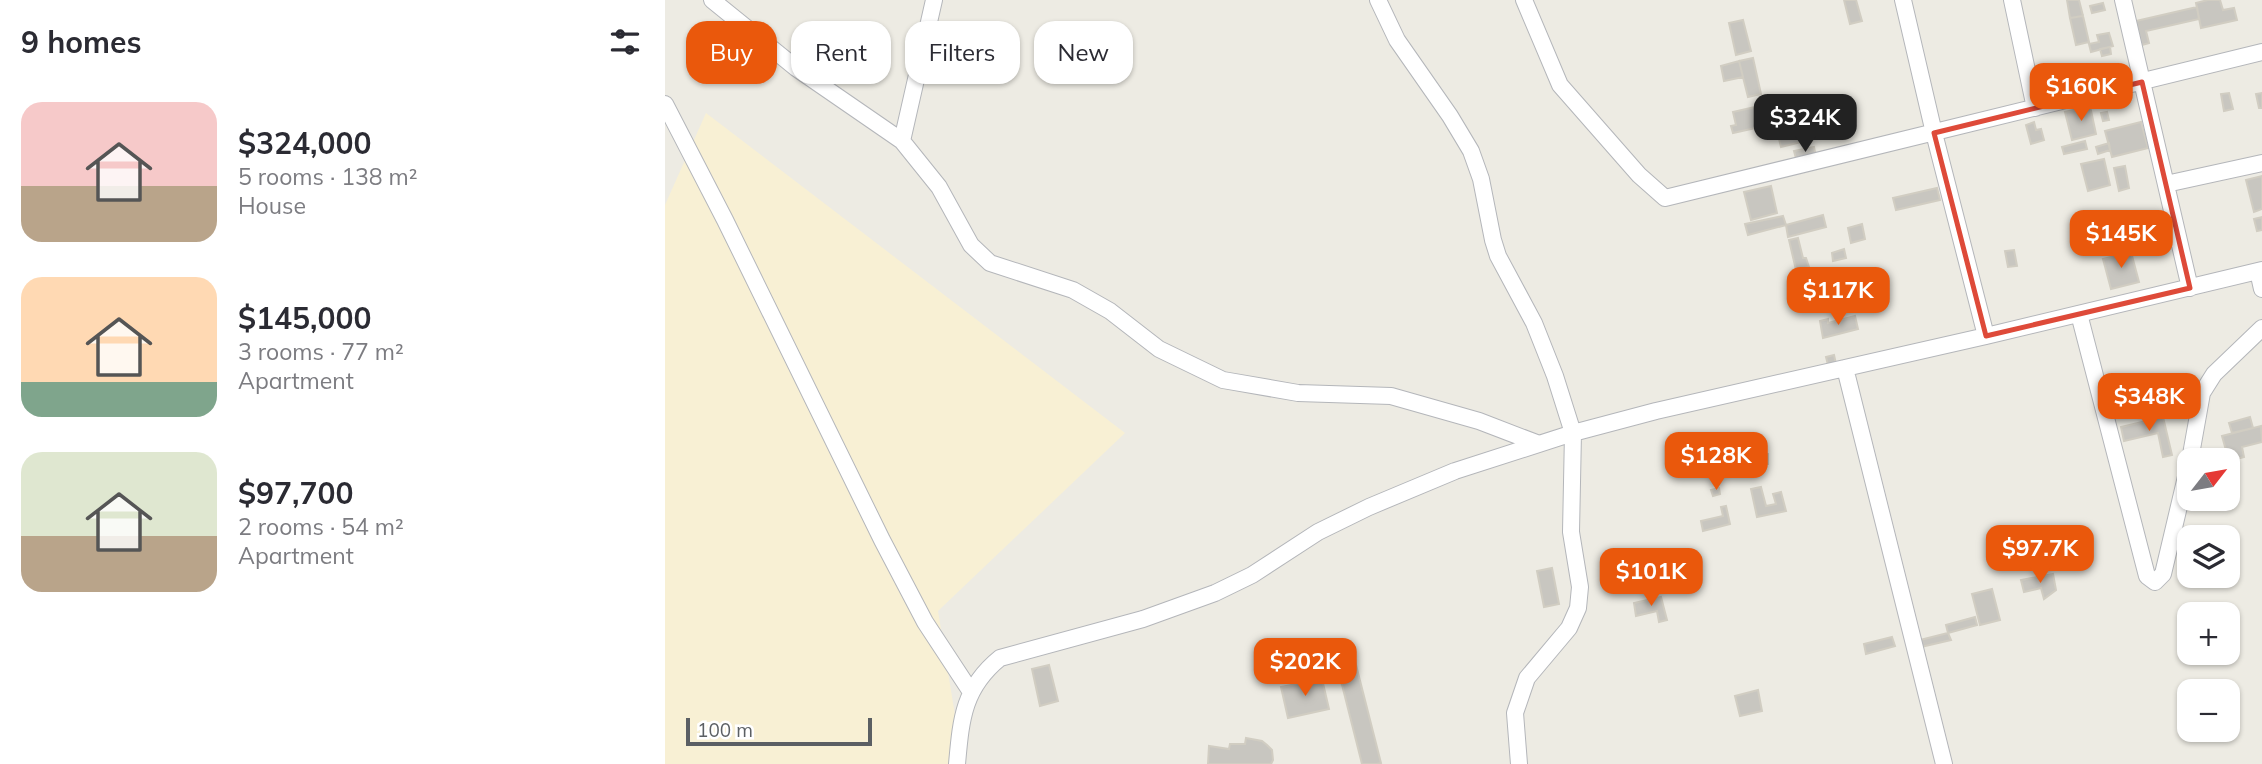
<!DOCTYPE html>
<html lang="en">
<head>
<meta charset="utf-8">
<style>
	body { margin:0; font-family:Mulish,sans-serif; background:#f2f2f3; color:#2b2b33; height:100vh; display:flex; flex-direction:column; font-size:26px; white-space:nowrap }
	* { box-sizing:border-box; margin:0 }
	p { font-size:23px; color:#7c7c81 }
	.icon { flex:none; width:38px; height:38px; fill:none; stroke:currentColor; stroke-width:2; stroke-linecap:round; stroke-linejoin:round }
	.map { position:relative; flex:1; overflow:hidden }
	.panel { display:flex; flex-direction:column; background:#fff; width:665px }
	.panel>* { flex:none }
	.banner { position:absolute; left:21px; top:21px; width:665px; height:63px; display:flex; gap:14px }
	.needle { width:46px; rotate:59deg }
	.tools { position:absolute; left:1512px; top:448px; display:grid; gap:14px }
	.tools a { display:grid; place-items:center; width:63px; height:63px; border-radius:14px; background:#fff; box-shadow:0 2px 5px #0004; font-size:35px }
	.scale { position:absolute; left:21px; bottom:18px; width:186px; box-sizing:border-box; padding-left:7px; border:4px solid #5b5f63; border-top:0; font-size:19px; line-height:24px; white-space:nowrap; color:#5b5f63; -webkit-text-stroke:5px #fff; paint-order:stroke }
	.price { position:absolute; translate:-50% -60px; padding:0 16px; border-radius:14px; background:#ea580c; color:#fff; font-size:23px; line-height:46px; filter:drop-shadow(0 2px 4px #0008) }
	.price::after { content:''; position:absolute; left:50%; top:42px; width:21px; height:16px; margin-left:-10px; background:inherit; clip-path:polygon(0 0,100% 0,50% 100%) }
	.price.on { background:#222; color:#fff }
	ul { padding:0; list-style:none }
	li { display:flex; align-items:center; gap:21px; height:175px; padding:0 21px }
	li span { display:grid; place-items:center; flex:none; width:196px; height:140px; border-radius:21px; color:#555 }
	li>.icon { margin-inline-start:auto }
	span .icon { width:84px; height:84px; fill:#fffc; stroke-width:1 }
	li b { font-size:30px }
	h2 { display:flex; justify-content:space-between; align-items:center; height:84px; padding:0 21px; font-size:30px }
	.tag { padding:0 24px; border-radius:21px; background:#fff; box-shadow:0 2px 5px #0004; font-size:24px; line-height:63px }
	.tag.on { background:#ea580c; color:#fff }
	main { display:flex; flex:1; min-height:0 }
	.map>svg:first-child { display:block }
</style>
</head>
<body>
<main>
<section class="panel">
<h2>9 homes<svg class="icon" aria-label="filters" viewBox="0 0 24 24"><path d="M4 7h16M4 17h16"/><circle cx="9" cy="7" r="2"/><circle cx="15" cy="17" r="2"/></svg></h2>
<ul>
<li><span style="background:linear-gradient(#f6c9c9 60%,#b9a48a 0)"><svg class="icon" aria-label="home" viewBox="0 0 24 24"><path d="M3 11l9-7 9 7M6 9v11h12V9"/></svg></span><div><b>$324,000</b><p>5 rooms · 138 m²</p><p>House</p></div></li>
<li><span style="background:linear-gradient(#ffd9b3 75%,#7fa58c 0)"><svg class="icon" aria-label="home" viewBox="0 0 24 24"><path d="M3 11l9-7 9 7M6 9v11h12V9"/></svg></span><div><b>$145,000</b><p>3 rooms · 77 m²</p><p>Apartment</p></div></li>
<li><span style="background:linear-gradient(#dfe7d0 60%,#b9a48a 0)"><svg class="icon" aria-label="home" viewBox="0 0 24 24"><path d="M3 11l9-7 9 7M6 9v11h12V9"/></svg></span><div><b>$97,700</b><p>2 rooms · 54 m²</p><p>Apartment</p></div></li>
</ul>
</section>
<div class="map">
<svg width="1597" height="764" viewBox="0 0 1597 764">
	<rect width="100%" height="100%" fill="#edebe3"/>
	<!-- sand -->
	<path fill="#f8f0d4" d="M 41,113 L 460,433 L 273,611 L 298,764 L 0,764 L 0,205 Z"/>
	<!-- building -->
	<path fill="#c8c6c0" stroke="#d1cdc2" stroke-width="2" d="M 1179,0 L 1191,0 L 1197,21 L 1185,24 Z
		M 1402,0 L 1414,0 L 1418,16 L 1405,18 Z
		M 1543,0 L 1555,0 L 1558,10 L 1569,8 L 1572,20 L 1536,28 L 1531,3 Z
		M 1438,3 L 1440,10 L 1427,13 L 1425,6 Z
		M 1532,7 L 1534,19 L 1481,31 L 1484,43 L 1477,45 L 1471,21 Z
		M 1418,16 L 1424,42 L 1411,45 L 1405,18 Z
		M 1078,20 L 1086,51 L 1071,55 L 1064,23 Z
		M 1444,33 L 1448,46 L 1426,52 L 1424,44 L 1434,42 L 1432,35 Z
		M 1445,47 L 1446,54 L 1437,56 L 1435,49 Z
		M 1088,58 L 1096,94 L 1083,97 L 1074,61 Z
		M 1074,61 L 1078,77 L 1059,81 L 1056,66 Z
		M 1434,68 L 1439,85 L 1426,88 L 1422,71 Z
		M 1564,93 L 1568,109 L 1559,111 L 1556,94 Z
		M 1597,93 L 1597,108 L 1594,108 L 1591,94 Z
		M 1425,106 L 1431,134 L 1407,140 L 1400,112 Z
		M 1090,107 L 1095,127 L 1068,133 L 1066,126 L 1071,125 L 1068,112 Z
		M 1442,112 L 1444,120 L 1438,121 L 1436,113 Z
		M 1148,122 L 1152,138 L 1116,147 L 1114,139 L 1124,136 L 1122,129 Z
		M 1369,122 L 1371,130 L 1376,129 L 1379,140 L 1366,144 L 1361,125 Z
		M 1476,122 L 1483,148 L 1447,157 L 1440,131 Z
		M 1420,141 L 1422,149 L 1399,154 L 1397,147 Z
		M 1444,143 L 1445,150 L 1433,154 L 1431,147 Z
		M 1149,147 L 1151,157 L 1132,162 L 1129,151 Z
		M 1439,159 L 1445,185 L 1423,191 L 1416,164 Z
		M 1460,166 L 1464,188 L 1454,191 L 1449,168 Z
		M 1597,176 L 1597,209 L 1589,212 L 1581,180 Z
		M 1106,186 L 1112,213 L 1086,220 L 1079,192 Z
		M 1272,188 L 1275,200 L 1231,210 L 1228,198 Z
		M 1158,215 L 1161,227 L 1123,237 L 1121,225 Z
		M 1118,216 L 1121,225 L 1083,235 L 1080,224 Z
		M 1597,217 L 1597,230 L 1592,231 L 1589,219 Z
		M 1197,224 L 1200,239 L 1186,243 L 1183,228 Z
		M 1133,238 L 1138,258 L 1141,258 L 1144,267 L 1131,270 L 1124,240 Z
		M 1179,249 L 1181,258 L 1168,261 L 1167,253 Z
		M 1349,250 L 1352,266 L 1343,267 L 1340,251 Z
		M 1466,252 L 1474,282 L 1446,289 L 1438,259 Z
		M 1190,316 L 1193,329 L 1158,338 L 1155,321 L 1163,319 L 1163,323 Z
		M 1169,355 L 1171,364 L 1163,365 L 1161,357 Z
		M 1498,417 L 1507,455 L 1498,457 L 1493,433 L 1459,441 L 1456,427 Z
		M 1585,417 L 1588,428 L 1567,433 L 1564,423 Z
		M 1596,426 L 1597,442 L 1577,447 L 1579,457 L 1564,461 L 1557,436 Z
		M 1103,454 L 1103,464 L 1094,464 L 1093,455 Z
		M 1096,487 L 1101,506 L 1111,504 L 1108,494 L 1116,492 L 1121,511 L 1092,517 L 1086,489 Z
		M 1054,488 L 1055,494 L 1048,496 L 1046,490 Z
		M 1061,506 L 1065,524 L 1038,531 L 1036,521 L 1058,516 L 1056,507 Z
		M 986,551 L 992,575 L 961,582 L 958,569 L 980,564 L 978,553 Z
		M 887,568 L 894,604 L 879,607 L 872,571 Z
		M 1388,574 L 1391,590 L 1379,599 L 1376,588 L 1359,592 L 1356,580 Z
		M 1327,589 L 1335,620 L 1315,625 L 1307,594 Z
		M 996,597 L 1002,620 L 994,622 L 992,611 L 971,616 L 969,603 Z
		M 1310,617 L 1312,625 L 1283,633 L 1281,625 Z
		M 1283,633 L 1286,640 L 1256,647 L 1255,640 Z
		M 1227,637 L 1230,646 L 1201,654 L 1199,644 Z
		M 663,640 L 668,660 L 628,669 L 624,649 Z
		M 689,657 L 716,763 L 712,764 L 697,764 L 671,661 Z
		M 384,665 L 393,701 L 375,706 L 367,669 Z
		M 657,679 L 664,709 L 623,718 L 616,687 Z
		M 1093,690 L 1097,711 L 1075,716 L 1070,696 Z
		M 581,738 L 597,741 L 602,745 L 607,750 L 608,760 L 606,764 L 543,764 L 544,746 L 564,749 L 565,744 L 580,744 Z"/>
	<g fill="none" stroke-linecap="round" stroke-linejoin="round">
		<!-- minor casing -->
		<g stroke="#b4b6ba" stroke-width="18">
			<path id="minor" d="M 47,0 L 131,68 L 237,141 L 274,187 L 306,245 L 325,263 L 408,290 L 445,311 L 494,349 L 558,380 L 633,393 L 726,396 L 814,421 L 874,444
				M 713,0 L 732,40 L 785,116 L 806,151 L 816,179 L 828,240 L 833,256 L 869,323 L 890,376 L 908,433 L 906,532 L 915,587 L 913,608 L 904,628 L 862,678 L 850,713 L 854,764
				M 859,0 L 895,85 L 974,175 L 1000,198 L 1597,52
				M 1238,0 L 1269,133 L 1321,336
				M 1347,0 L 1370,108
				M 1458,0 L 1525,288
				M 0,104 L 60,220 L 217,540 L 260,622 L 306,692
				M 237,141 L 269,0
				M 1501,184 L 1597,163
				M 1593,271 L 1597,289
				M 1414,314 L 1482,576 L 1490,582 L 1498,574 L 1524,464
				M 1180,368 L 1279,764
				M 1525,460 L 1537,393 L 1549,374 L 1597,328
				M 292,764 C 296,720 298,688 335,658 L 478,619 L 550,593 L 587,575 L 653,532 L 704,507 L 790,471 L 908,433 L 991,411 L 1321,336 L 1597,270"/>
		</g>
		<!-- minor -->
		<use href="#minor" stroke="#fff" stroke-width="16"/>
	</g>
	<!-- marked area -->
	<path fill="none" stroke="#de4a39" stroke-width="5" stroke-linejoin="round" d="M 1477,82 L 1525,288 L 1321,336 L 1269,133 Z"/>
</svg>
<div class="tools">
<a><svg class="needle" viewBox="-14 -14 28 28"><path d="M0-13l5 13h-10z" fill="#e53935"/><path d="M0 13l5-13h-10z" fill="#7c7c81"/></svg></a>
<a><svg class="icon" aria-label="layers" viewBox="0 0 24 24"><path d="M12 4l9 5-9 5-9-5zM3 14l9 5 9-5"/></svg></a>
<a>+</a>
<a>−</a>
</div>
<div class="scale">100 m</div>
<b class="price" style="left:1416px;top:123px">$160K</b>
<b class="price on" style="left:1140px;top:154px">$324K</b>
<b class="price" style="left:1456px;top:270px">$145K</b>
<b class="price" style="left:1173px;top:327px">$117K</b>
<b class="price" style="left:1484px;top:433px">$348K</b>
<b class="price" style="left:1051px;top:492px">$128K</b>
<b class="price" style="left:1375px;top:585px">$97.7K</b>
<b class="price" style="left:986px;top:608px">$101K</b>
<b class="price" style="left:640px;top:698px">$202K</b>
<div class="banner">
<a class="tag on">Buy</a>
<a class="tag">Rent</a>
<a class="tag">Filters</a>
<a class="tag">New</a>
</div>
</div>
</main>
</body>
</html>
